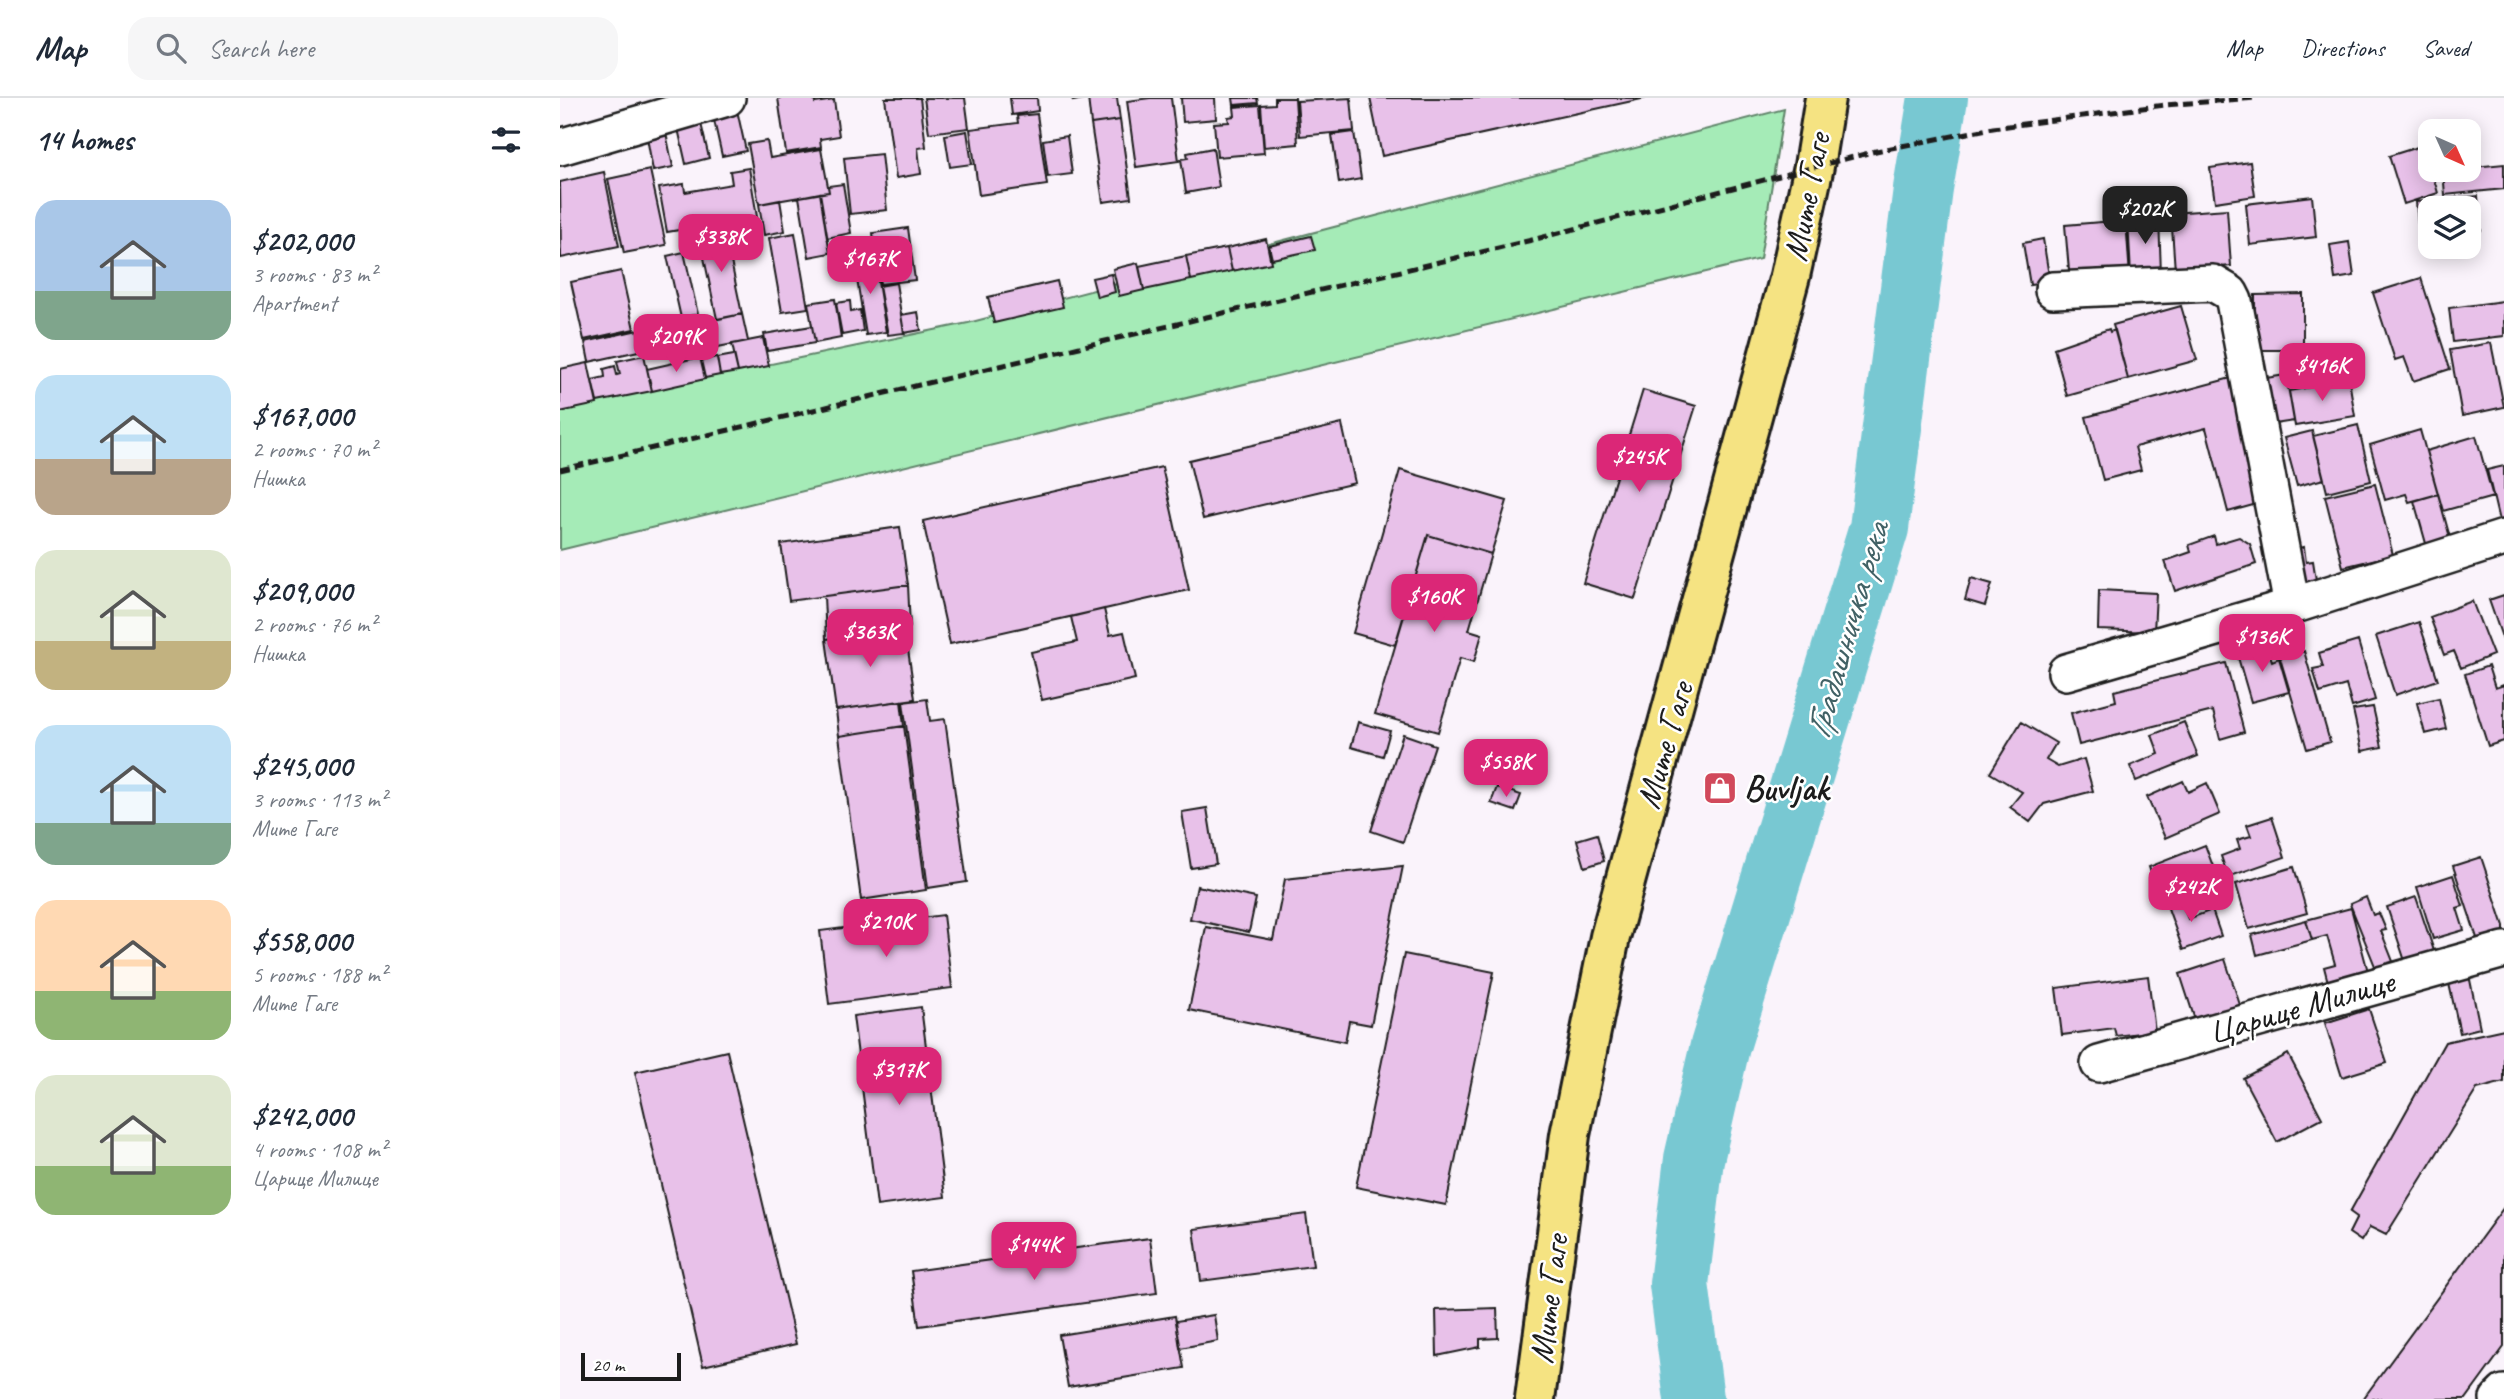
<!DOCTYPE html>
<html lang="en">
<head>
<meta charset="utf-8">
<style>
	body { margin:0; font-family:Caveat,sans-serif; background:#f6f6f7; color:#1f2937; height:100vh; display:flex; flex-direction:column; font-size:26px; white-space:nowrap }
	* { box-sizing:border-box; margin:0 }
	p { font-size:23px; color:#747a83 }
	.icon { flex:none; width:38px; height:38px; fill:none; stroke:currentColor; stroke-width:2; stroke-linecap:round; stroke-linejoin:round }
	.map { position:relative; flex:1; overflow:hidden }
	.panel { display:flex; flex-direction:column; background:#fff; width:560px }
	.panel>* { flex:none }
	.needle { width:46px; rotate:135deg }
	.controls { position:absolute; left:1858px; top:21px; display:grid; gap:14px }
	.controls a { display:grid; place-items:center; width:63px; height:63px; border-radius:14px; background:#fff; box-shadow:0 4px 18px #0003; font-size:35px }
	.scale { position:absolute; left:21px; bottom:18px; width:100px; box-sizing:border-box; padding-left:7px; border:4px solid #1c1c1c; border-top:0; font-size:19px; line-height:24px; white-space:nowrap; color:#1c1c1c; -webkit-text-stroke:5px #fff; paint-order:stroke }
	.price { position:absolute; translate:-50% -60px; padding:0 16px; border-radius:14px; background:#db2777; color:#fff; font-size:23px; line-height:46px; filter:drop-shadow(0 2px 4px #0008) }
	.price::after { content:''; position:absolute; left:50%; top:42px; width:21px; height:16px; margin-left:-10px; background:inherit; clip-path:polygon(0 0,100% 0,50% 100%) }
	.price.selected { background:#222; color:#fff }
	ul { padding:0; list-style:none }
	li { display:flex; align-items:center; gap:21px; height:175px; padding:0 35px }
	li span { display:grid; place-items:center; flex:none; width:196px; height:140px; border-radius:21px; color:#555 }
	li>.icon { margin-inline-start:auto }
	span .icon { width:84px; height:84px; fill:#fffc; stroke-width:1 }
	li b { font-size:30px }
	h2 { display:flex; justify-content:space-between; align-items:center; height:84px; padding:0 35px; font-size:30px }
	header { display:flex; align-items:center; gap:42px; box-sizing:border-box; height:98px; padding:0 35px; background:#fff; border-bottom:2px solid #e0e1e3 }
	header strong { font-size:33px }
	nav { display:flex; gap:38px; margin-inline-start:auto; font-size:24px }
	.search { width:490px; height:63px; background:#f6f6f7; display:flex; align-items:center; gap:18px; box-sizing:border-box; padding:0 24px; border-radius:21px; color:#747a83; font-size:26px }
	main { display:flex; flex:1; min-height:0 }
	.map>svg:first-child { display:block }
</style>
</head>
<body>
<header>
<strong>Map</strong>
<div class="search"><svg class="icon" aria-label="search" viewBox="0 0 24 24"><circle cx="10" cy="10" r="6"/><path d="M15 15l6 6"/></svg>Search here</div>
<nav><a>Map</a><a>Directions</a><a>Saved</a></nav>
</header>
<main>
<section class="panel">
<h2>14 homes<svg class="icon" aria-label="filters" viewBox="0 0 24 24"><path d="M4 7h16M4 17h16"/><circle cx="9" cy="7" r="2"/><circle cx="15" cy="17" r="2"/></svg></h2>
<ul>
<li><span style="background:linear-gradient(#a9c7e8 65%,#7fa58c 0)"><svg class="icon" aria-label="home" viewBox="0 0 24 24"><path d="M3 11l9-7 9 7M6 9v11h12V9"/></svg></span><div><b>$202,000</b><p>3 rooms · 83 m²</p><p>Apartment</p></div></li>
<li><span style="background:linear-gradient(#bfe0f5 60%,#b9a48a 0)"><svg class="icon" aria-label="home" viewBox="0 0 24 24"><path d="M3 11l9-7 9 7M6 9v11h12V9"/></svg></span><div><b>$167,000</b><p>2 rooms · 70 m²</p><p>Нишка</p></div></li>
<li><span style="background:linear-gradient(#dfe7d0 65%,#c2b280 0)"><svg class="icon" aria-label="home" viewBox="0 0 24 24"><path d="M3 11l9-7 9 7M6 9v11h12V9"/></svg></span><div><b>$209,000</b><p>2 rooms · 76 m²</p><p>Нишка</p></div></li>
<li><span style="background:linear-gradient(#bfe0f5 70%,#7fa58c 0)"><svg class="icon" aria-label="home" viewBox="0 0 24 24"><path d="M3 11l9-7 9 7M6 9v11h12V9"/></svg></span><div><b>$245,000</b><p>3 rooms · 113 m²</p><p>Мите Гаге</p></div></li>
<li><span style="background:linear-gradient(#ffd9b3 65%,#8fb573 0)"><svg class="icon" aria-label="home" viewBox="0 0 24 24"><path d="M3 11l9-7 9 7M6 9v11h12V9"/></svg></span><div><b>$558,000</b><p>5 rooms · 188 m²</p><p>Мите Гаге</p></div></li>
<li><span style="background:linear-gradient(#dfe7d0 65%,#8fb573 0)"><svg class="icon" aria-label="home" viewBox="0 0 24 24"><path d="M3 11l9-7 9 7M6 9v11h12V9"/></svg></span><div><b>$242,000</b><p>4 rooms · 108 m²</p><p>Царице Милице</p></div></li>
</ul>
</section>
<div class="map">
<svg width="1944" height="1301" viewBox="0 0 1944 1301">
	<rect width="100%" height="100%" fill="#faf3fb"/>
	<filter id="ink" filterUnits="userSpaceOnUse"><feTurbulence type="fractalNoise" baseFrequency=".0143" numOctaves="2"/><feDisplacementMap in="SourceGraphic" scale="14" xChannelSelector="R" yChannelSelector="G"/><feConvolveMatrix kernelMatrix="1 2 1 2 8 2 1 2 1" color-interpolation-filters="sRGB"/></filter>
	<g filter="url(#ink)">
		<!-- green -->
		<path fill="#a5ebb7" stroke="#60846a" stroke-width="2" d="M 1224,11 L 1200,161 L 0,452 L 0,310 L 408,225 Z"/>
		<g fill="none" stroke-linecap="round" stroke-linejoin="round">
			<!-- river -->
			<path stroke="#78c8d2" stroke-width="60" d="M 1134,1301 L 1119,1186 L 1134,1061 L 1160,948 L 1319,430 L 1363,91 L 1378,0"/>
		</g>
		<!-- building -->
		<path fill="#e8c1e9" stroke="#1c1c1c" stroke-width="2" d="M 218,0 L 254,0 L 255,5 L 274,2 L 279,38 L 260,41 L 261,49 L 226,55 Z
			M 325,0 L 360,0 L 366,49 L 358,50 L 361,76 L 336,80 Z
			M 364,0 L 405,0 L 409,30 L 369,35 Z
			M 450,0 L 477,0 L 478,13 L 452,17 Z
			M 512,0 L 557,0 L 560,22 L 531,26 L 528,0 L 513,3 Z
			M 590,0 L 611,0 L 619,63 L 576,69 L 567,3 Z
			M 621,0 L 655,0 L 656,21 L 623,24 Z
			M 673,0 L 697,0 L 698,5 L 674,7 Z
			M 715,0 L 735,0 L 738,46 L 704,49 L 701,7 L 715,6 Z
			M 791,0 L 794,33 L 740,38 L 737,3 Z
			M 810,0 L 1086,0 L 822,58 Z
			M 175,3 L 186,53 L 162,58 L 151,9 Z
			M 700,7 L 704,55 L 657,59 L 654,25 L 669,24 L 668,19 L 675,18 L 674,9 Z
			M 477,16 L 487,87 L 419,97 L 410,31 L 458,25 L 457,18 Z
			M 140,21 L 149,60 L 126,66 L 117,26 Z
			M 560,22 L 571,100 L 543,104 L 531,26 Z
			M 105,30 L 113,69 L 93,73 L 86,34 Z
			M 407,33 L 412,66 L 390,69 L 385,37 Z
			M 794,34 L 801,81 L 779,85 L 772,37 Z
			M 507,38 L 512,76 L 488,79 L 483,42 Z
			M 207,43 L 210,60 L 261,51 L 269,94 L 199,106 L 188,46 Z
			M 1864,47 L 1878,95 L 1844,106 L 1829,58 Z
			M 653,50 L 659,89 L 626,95 L 621,61 L 628,60 L 627,55 Z
			M 321,56 L 327,112 L 290,116 L 284,60 Z
			M 1690,64 L 1695,98 L 1655,104 L 1650,70 Z
			M 1944,66 L 1944,91 L 1885,97 L 1883,72 Z
			M 189,70 L 197,119 L 107,134 L 99,90 L 124,86 L 125,94 L 172,86 L 170,73 Z
			M 90,72 L 106,147 L 64,155 L 48,81 Z
			M 44,74 L 59,148 L 1,160 L 0,84 Z
			M 283,86 L 291,135 L 267,140 L 260,95 L 269,94 L 268,88 Z
			M 260,95 L 270,155 L 249,159 L 239,99 Z
			M 1752,98 L 1756,139 L 1690,147 L 1686,106 Z
			M 1918,98 L 1921,132 L 1909,133 L 1909,110 L 1871,110 L 1871,137 L 1859,138 L 1856,104 Z
			M 220,102 L 225,133 L 204,137 L 199,106 Z
			M 1667,111 L 1671,168 L 1615,173 L 1611,115 Z
			M 1599,119 L 1601,176 L 1571,178 L 1568,120 Z
			M 1566,122 L 1570,179 L 1510,184 L 1505,127 Z
			M 164,130 L 182,216 L 157,221 L 139,136 Z
			M 348,130 L 355,182 L 320,186 L 313,135 Z
			M 235,135 L 248,210 L 222,214 L 209,140 Z
			M 751,138 L 755,152 L 712,161 L 709,148 Z
			M 706,141 L 711,165 L 672,173 L 667,150 Z
			M 1483,141 L 1490,184 L 1470,187 L 1463,145 Z
			M 1789,144 L 1794,178 L 1775,181 L 1770,147 Z
			M 667,150 L 672,173 L 631,182 L 626,158 Z
			M 124,154 L 138,216 L 121,220 L 107,158 Z
			M 626,158 L 631,182 L 584,192 L 579,168 Z
			M 314,159 L 326,234 L 306,237 L 294,163 Z
			M 578,165 L 584,192 L 559,198 L 553,171 Z
			M 61,173 L 74,231 L 24,242 L 11,184 Z
			M 551,176 L 555,194 L 537,199 L 532,180 Z
			M 1861,180 L 1890,271 L 1853,283 L 1844,259 L 1835,262 L 1813,195 Z
			M 497,183 L 503,209 L 434,225 L 428,199 Z
			M 336,185 L 344,235 L 328,237 L 319,188 Z
			M 1743,196 L 1743,252 L 1695,252 L 1695,197 Z
			M 275,201 L 281,240 L 255,245 L 248,205 Z
			M 290,203 L 291,214 L 300,212 L 303,233 L 282,237 L 276,205 Z
			M 1944,203 L 1944,238 L 1893,244 L 1889,210 Z
			M 1621,208 L 1637,262 L 1568,281 L 1553,227 Z
			M 358,214 L 361,232 L 344,235 L 341,217 Z
			M 182,216 L 188,243 L 128,255 L 122,229 Z
			M 252,228 L 255,245 L 207,253 L 204,236 Z
			M 1549,231 L 1550,234 L 1555,232 L 1568,281 L 1507,298 L 1494,250 Z
			M 78,232 L 83,252 L 29,264 L 25,244 Z
			M 203,240 L 209,268 L 178,274 L 172,246 Z
			M 1931,245 L 1944,309 L 1902,318 L 1890,252 Z
			M 84,257 L 92,293 L 37,304 L 32,282 L 45,279 L 44,271 L 55,268 L 57,277 L 60,276 L 57,263 Z
			M 174,257 L 178,274 L 160,277 L 157,260 Z
			M 140,259 L 145,281 L 92,293 L 87,271 Z
			M 157,259 L 160,277 L 145,280 L 141,262 Z
			M 28,265 L 37,306 L 0,314 L 0,271 Z
			M 1726,277 L 1734,323 L 1702,328 L 1693,282 Z
			M 1671,280 L 1704,404 L 1668,414 L 1646,330 L 1575,349 L 1581,372 L 1543,382 L 1526,319 Z
			M 1789,282 L 1795,318 L 1735,328 L 1729,293 Z
			M 1083,292 L 1136,308 L 1075,501 L 1023,485 Z
			M 782,326 L 795,385 L 643,421 L 629,362 Z
			M 1798,327 L 1811,383 L 1767,394 L 1753,338 Z
			M 1860,332 L 1878,396 L 1849,404 L 1846,396 L 1825,402 L 1810,347 Z
			M 1752,333 L 1764,381 L 1737,388 L 1724,340 Z
			M 1916,338 L 1933,399 L 1883,413 L 1866,353 Z
			M 1944,368 L 1944,422 L 1939,423 L 1927,372 Z
			M 602,369 L 629,492 L 390,546 L 363,423 Z
			M 840,372 L 947,403 L 931,456 L 868,437 L 835,547 L 793,535 Z
			M 1815,386 L 1833,457 L 1783,469 L 1765,398 Z
			M 1878,396 L 1891,443 L 1867,449 L 1854,403 Z
			M 340,429 L 348,487 L 229,503 L 221,446 Z
			M 868,437 L 931,456 L 909,532 L 922,536 L 914,564 L 900,560 L 878,634 L 815,616 Z
			M 1654,438 L 1656,446 L 1679,439 L 1690,446 L 1696,466 L 1615,493 L 1605,463 L 1631,454 L 1629,447 Z
			M 1744,449 L 1746,464 L 1753,463 L 1756,482 L 1736,485 L 1731,451 Z
			M 1411,480 L 1432,486 L 1425,508 L 1405,502 Z
			M 348,487 L 350,529 L 266,541 L 264,498 Z
			M 1539,492 L 1596,495 L 1594,534 L 1538,532 Z
			M 1944,497 L 1944,545 L 1929,502 Z
			M 1912,503 L 1933,557 L 1901,570 L 1894,553 L 1884,557 L 1870,519 Z
			M 544,511 L 550,537 L 564,534 L 575,581 L 482,602 L 471,554 L 517,544 L 511,519 Z
			M 1859,524 L 1878,582 L 1835,597 L 1816,538 Z
			M 345,530 L 355,601 L 276,612 L 266,541 Z
			M 1798,543 L 1815,602 L 1792,609 L 1786,587 L 1760,595 L 1753,571 L 1763,569 L 1759,555 Z
			M 1707,548 L 1712,563 L 1719,560 L 1729,594 L 1691,604 L 1677,556 Z
			M 1744,553 L 1770,644 L 1747,651 L 1720,560 Z
			M 1666,565 L 1684,634 L 1660,641 L 1653,613 L 1519,647 L 1511,615 L 1556,603 L 1554,593 Z
			M 1928,568 L 1935,590 L 1944,587 L 1944,643 L 1928,648 L 1905,576 Z
			M 1879,600 L 1886,631 L 1865,636 L 1857,605 Z
			M 367,601 L 370,623 L 385,621 L 407,784 L 368,790 L 343,604 Z
			M 341,603 L 344,628 L 279,638 L 276,612 Z
			M 1813,609 L 1822,649 L 1802,653 L 1793,612 Z
			M 798,624 L 830,633 L 823,658 L 791,649 Z
			M 1461,624 L 1496,645 L 1486,662 L 1498,669 L 1524,661 L 1533,693 L 1484,706 L 1470,724 L 1450,709 L 1462,694 L 1430,675 Z
			M 1624,624 L 1638,658 L 1576,683 L 1570,668 L 1599,656 L 1592,637 Z
			M 344,628 L 366,792 L 301,802 L 279,638 Z
			M 843,636 L 875,647 L 843,744 L 811,733 Z
			M 942,661 L 967,670 L 961,686 L 935,676 Z
			M 1623,683 L 1628,694 L 1647,685 L 1660,716 L 1605,740 L 1587,699 Z
			M 937,689 L 961,697 L 955,713 L 931,705 Z
			M 647,710 L 656,766 L 631,770 L 622,714 Z
			M 1712,719 L 1725,759 L 1668,779 L 1661,758 L 1680,751 L 1677,742 L 1691,738 L 1687,727 Z
			M 1037,736 L 1044,763 L 1025,769 L 1017,742 Z
			M 1645,747 L 1657,779 L 1600,801 L 1589,769 Z
			M 1921,759 L 1944,828 L 1944,840 L 1920,849 L 1893,768 Z
			M 843,768 L 811,927 L 789,923 L 785,944 L 629,912 L 646,829 L 713,842 L 725,781 Z
			M 1734,769 L 1747,815 L 1689,831 L 1676,786 Z
			M 1893,777 L 1903,808 L 1897,810 L 1904,832 L 1873,841 L 1857,789 Z
			M 637,788 L 696,800 L 689,834 L 630,821 Z
			M 1618,794 L 1628,821 L 1652,812 L 1661,838 L 1623,852 L 1604,799 Z
			M 1806,799 L 1813,817 L 1819,815 L 1826,832 L 1821,833 L 1834,866 L 1817,873 L 1790,806 Z
			M 1856,799 L 1876,859 L 1847,869 L 1827,809 Z
			M 1791,810 L 1810,881 L 1770,892 L 1764,869 L 1775,866 L 1767,838 L 1752,842 L 1746,822 Z
			M 383,817 L 392,890 L 269,906 L 260,833 Z
			M 1746,822 L 1752,842 L 1697,857 L 1692,837 Z
			M 844,856 L 934,874 L 886,1107 L 796,1089 Z
			M 1665,861 L 1681,910 L 1636,925 L 1620,876 Z
			M 1909,877 L 1920,930 L 1900,935 L 1888,881 Z
			M 1588,878 L 1595,933 L 1556,938 L 1554,930 L 1502,937 L 1496,890 Z
			M 361,909 L 385,1099 L 317,1108 L 293,918 Z
			M 1809,911 L 1827,965 L 1782,979 L 1765,925 Z
			M 1944,931 L 1944,984 L 1917,991 L 1826,1137 L 1810,1129 L 1801,1143 L 1789,1135 L 1797,1119 L 1790,1114 L 1885,944 Z
			M 167,953 L 236,1246 L 143,1268 L 75,974 Z
			M 1728,956 L 1762,1020 L 1717,1044 L 1683,980 Z
			M 1944,1109 L 1944,1249 L 1906,1301 L 1803,1301 Z
			M 746,1116 L 753,1168 L 641,1183 L 634,1131 Z
			M 590,1140 L 597,1195 L 359,1228 L 351,1173 Z
			M 937,1210 L 938,1240 L 920,1241 L 920,1249 L 877,1258 L 876,1212 Z
			M 654,1217 L 658,1243 L 620,1250 L 616,1223 Z
			M 615,1218 L 624,1270 L 508,1289 L 499,1237 Z"/>
		<g fill="none" stroke-linecap="round" stroke-linejoin="round">
			<!-- minor casing -->
			<g stroke="#1c1c1c" stroke-width="40">
				<path id="minor" d="M 0,49 L 167,0
					M 1493,192 L 1653,185 L 1670,195 L 1674,203 L 1732,508
					M 1506,574 L 1732,508 L 1944,440
					M 1539,966 L 1944,852
					M 1938,1301 L 1944,1295"/>
			</g>
			<!-- major casing -->
			<g stroke="#1c1c1c" stroke-width="44">
				<path id="major" d="M 975,1301 L 1010,1037 L 1050,839 L 1230,178 L 1254,68 L 1265,0"/>
			</g>
			<!-- minor -->
			<use href="#minor" stroke="#fff" stroke-width="35"/>
			<!-- major -->
			<use href="#major" stroke="#f5e382" stroke-width="38"/>
			<!-- rail -->
			<path stroke="#1c1c1c" stroke-width="5" stroke-dasharray="10 5" stroke-linecap="butt" d="M 0,372 L 972,142 L 1316,53 L 1433,30 L 1605,7 L 1695,0"/>
		</g>
	</g>
	<!-- icons -->
	<defs>
		<g id="shop-square" transform="scale(1.75)"><rect x="-9" y="-9" width="18" height="18" rx="4" fill="#d1495b" stroke="#fff"/><path d="M-5-2.5h2.3a2.7 3.5 0 0 1 5.4 0H5L5.5 6h-11ZM-1.5-2.5h3a1.5 2.3 0 0 0-3 0Z" fill="#fff"/></g>
	</defs>
	<g fill-rule="evenodd">
		<use href="#shop-square" x="1160" y="690"/>
	</g>
	<g text-anchor="middle" stroke-width="5" stroke-linejoin="round" paint-order="stroke">
		<!-- street labels -->
		<g font-size="35" fill="#1c1c1c" stroke="#fff">
			<text transform="translate(1246 99) rotate(-79)" y="12">Мите Гаге</text>
			<text transform="translate(1104 647) rotate(-74)" y="12">Мите Гаге</text>
			<text transform="translate(1741 908) rotate(-16)" y="12">Царице Милице</text>
			<text transform="translate(988 1201) rotate(-83)" y="12">Мите Гаге</text>
		</g>
		<!-- poi labels -->
		<g font-size="35" font-weight="bold" fill="#1c1c1c" stroke="#fff" text-anchor="start">
			<text x="1184" y="702">Buvljak</text>
		</g>
		<!-- water labels -->
		<g font-size="37" font-style="italic" fill="#416165" stroke="#fff">
			<text transform="translate(1286 532) rotate(-74)" y="13">Градашничка река</text>
		</g>
	</g>
</svg>
<div class="controls">
<a><svg class="needle" viewBox="-14 -14 28 28"><path d="M0-13l5 13h-10z" fill="#e53935"/><path d="M0 13l5-13h-10z" fill="#747a83"/></svg></a>
<a><svg class="icon" aria-label="layers" viewBox="0 0 24 24"><path d="M12 4l9 5-9 5-9-5zM3 14l9 5 9-5"/></svg></a>
</div>
<div class="scale">20 m</div>
<b class="price selected" style="left:1585px;top:148px">$202K</b>
<b class="price" style="left:161px;top:176px">$338K</b>
<b class="price" style="left:310px;top:198px">$167K</b>
<b class="price" style="left:116px;top:276px">$209K</b>
<b class="price" style="left:1762px;top:305px">$416K</b>
<b class="price" style="left:1079px;top:396px">$245K</b>
<b class="price" style="left:874px;top:536px">$160K</b>
<b class="price" style="left:310px;top:571px">$363K</b>
<b class="price" style="left:1702px;top:576px">$136K</b>
<b class="price" style="left:946px;top:701px">$558K</b>
<b class="price" style="left:1631px;top:826px">$242K</b>
<b class="price" style="left:326px;top:861px">$210K</b>
<b class="price" style="left:339px;top:1009px">$317K</b>
<b class="price" style="left:474px;top:1184px">$144K</b>
</div>
</main>
</body>
</html>
